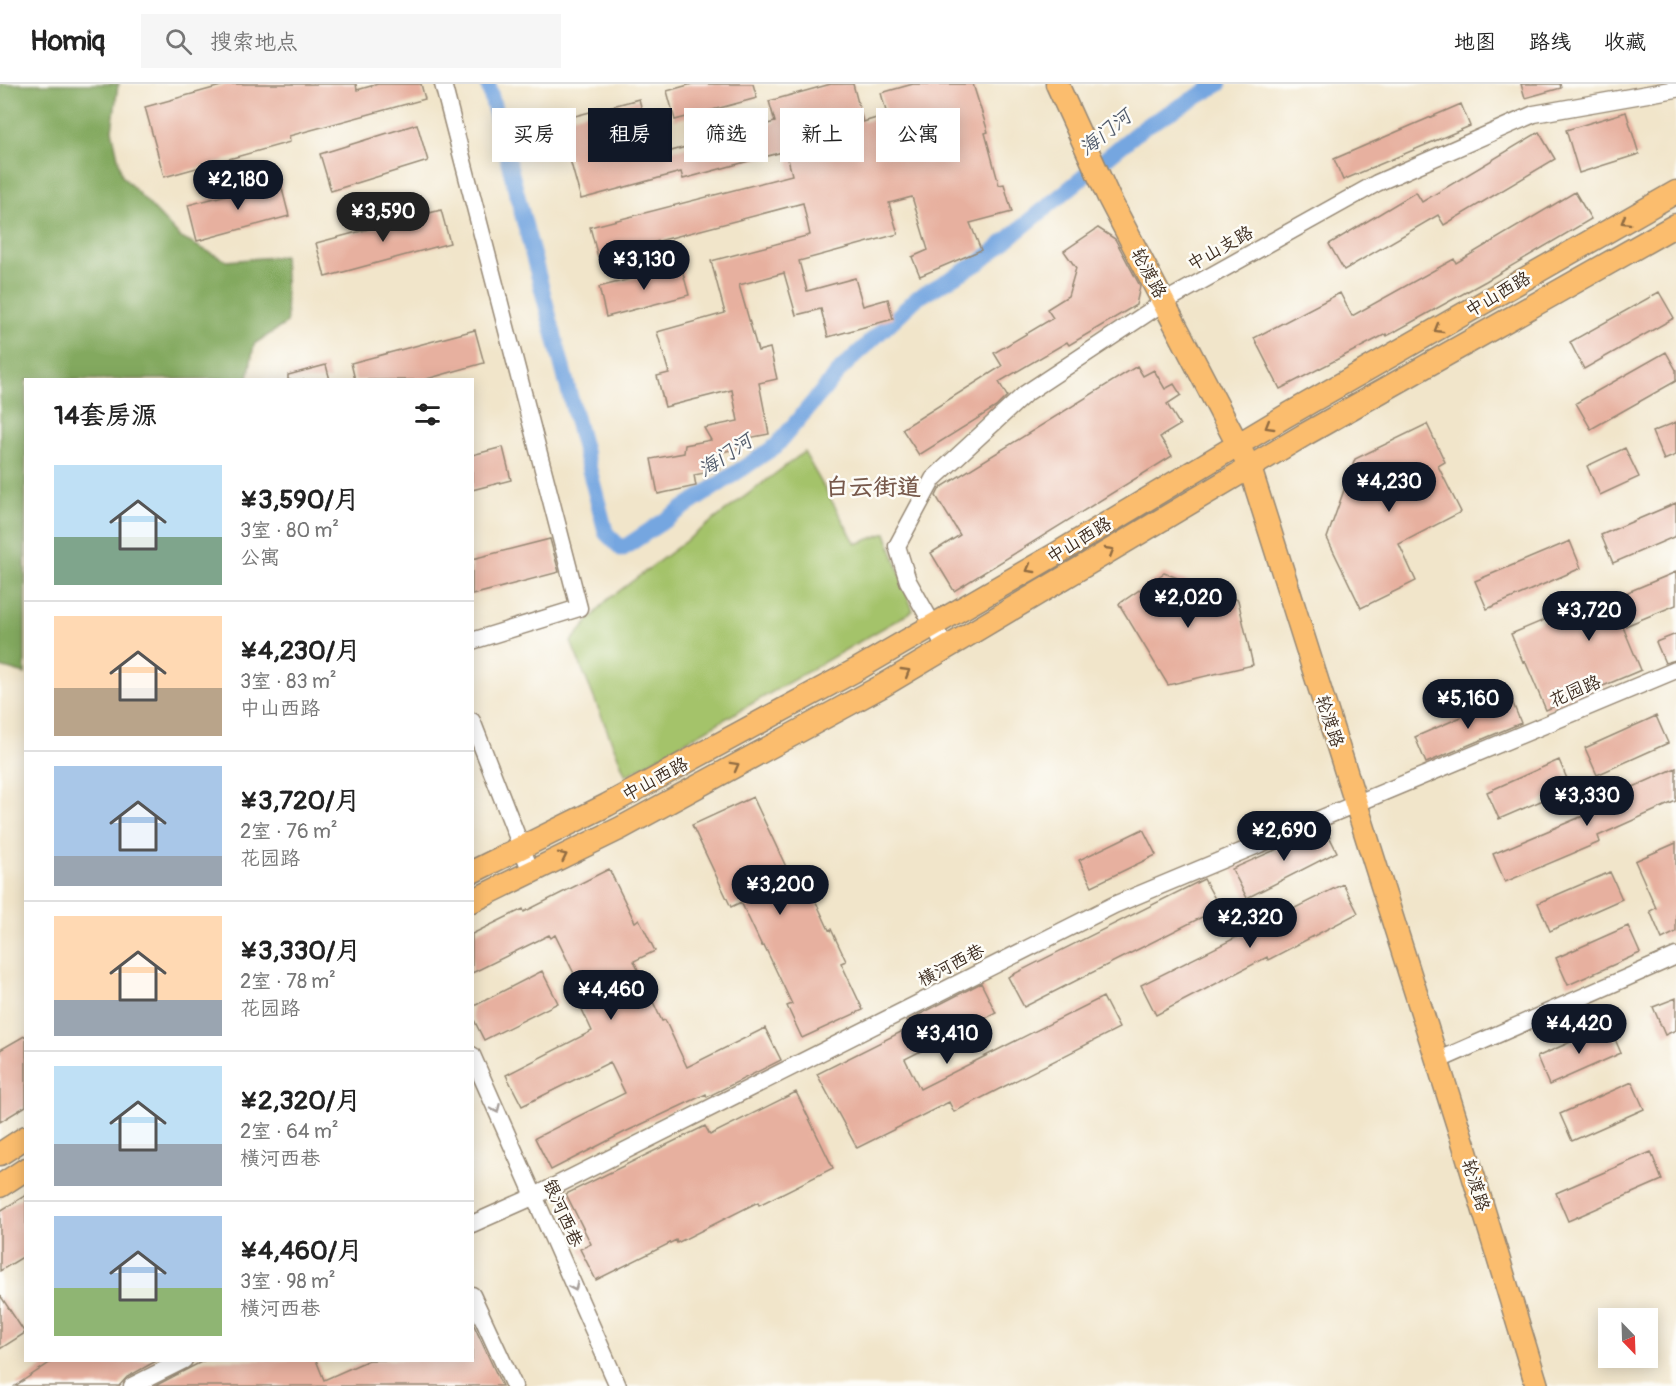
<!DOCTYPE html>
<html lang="zh">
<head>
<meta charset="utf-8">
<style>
	body { margin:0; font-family:Pangolin,"LXGW WenKai TC",sans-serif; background:#f6f6f6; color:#222; height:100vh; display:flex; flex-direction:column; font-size:22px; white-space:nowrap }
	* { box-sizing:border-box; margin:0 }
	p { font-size:20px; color:#767676 }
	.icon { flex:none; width:33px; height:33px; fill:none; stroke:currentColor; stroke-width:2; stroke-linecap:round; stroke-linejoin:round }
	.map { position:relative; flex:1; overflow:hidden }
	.sheet { position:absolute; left:24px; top:294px; width:450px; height:984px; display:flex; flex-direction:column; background:#fff; border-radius:0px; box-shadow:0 3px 15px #0003 }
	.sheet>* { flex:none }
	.guide { position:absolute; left:492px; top:24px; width:570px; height:54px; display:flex; gap:12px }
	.needle { width:39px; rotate:157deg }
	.buttons { position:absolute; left:1598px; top:1224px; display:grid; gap:12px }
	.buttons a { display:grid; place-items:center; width:60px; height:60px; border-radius:0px; background:#fff; box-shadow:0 3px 15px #0003; font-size:30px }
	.price { position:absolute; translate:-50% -51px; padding:0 14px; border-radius:21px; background:#111827; color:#fff; font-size:20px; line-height:39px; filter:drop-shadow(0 2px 3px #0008) }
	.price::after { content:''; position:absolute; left:50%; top:36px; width:18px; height:14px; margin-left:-9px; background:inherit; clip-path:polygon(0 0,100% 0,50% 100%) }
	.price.active { background:#222; color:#fff }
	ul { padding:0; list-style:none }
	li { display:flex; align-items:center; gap:18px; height:150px; padding:0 30px }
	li+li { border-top:2px solid #e0e0e0 }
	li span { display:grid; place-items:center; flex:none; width:168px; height:120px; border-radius:0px; color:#555 }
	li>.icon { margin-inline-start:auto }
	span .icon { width:72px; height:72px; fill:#fffc; stroke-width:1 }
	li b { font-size:26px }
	h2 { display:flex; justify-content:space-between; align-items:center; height:72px; padding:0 30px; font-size:26px }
	.chip { padding:0 21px; border-radius:0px; background:#fff; box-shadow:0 3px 15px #0003; font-size:21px; line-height:54px }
	.chip.active { background:#111827; color:#fff }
	header { display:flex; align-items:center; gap:36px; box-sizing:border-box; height:84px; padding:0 30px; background:#fff; border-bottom:2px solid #e0e0e0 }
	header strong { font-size:28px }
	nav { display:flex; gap:33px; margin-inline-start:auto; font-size:21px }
	.search { width:420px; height:54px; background:#f6f6f6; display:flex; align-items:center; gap:15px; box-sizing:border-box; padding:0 21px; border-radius:0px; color:#767676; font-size:22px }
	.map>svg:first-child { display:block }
</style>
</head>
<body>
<header>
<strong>Homiq</strong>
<div class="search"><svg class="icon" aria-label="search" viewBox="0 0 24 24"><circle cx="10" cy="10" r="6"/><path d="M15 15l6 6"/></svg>搜索地点</div>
<nav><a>地图</a><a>路线</a><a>收藏</a></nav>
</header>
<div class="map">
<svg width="1676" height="1302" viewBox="0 0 1676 1302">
	<rect width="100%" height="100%" fill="#fdfcf7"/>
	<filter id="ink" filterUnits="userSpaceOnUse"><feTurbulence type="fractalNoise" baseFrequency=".0167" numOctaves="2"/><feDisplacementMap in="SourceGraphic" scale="12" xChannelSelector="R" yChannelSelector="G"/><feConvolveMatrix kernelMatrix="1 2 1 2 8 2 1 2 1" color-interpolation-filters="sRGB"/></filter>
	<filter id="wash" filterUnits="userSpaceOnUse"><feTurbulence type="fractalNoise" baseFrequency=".008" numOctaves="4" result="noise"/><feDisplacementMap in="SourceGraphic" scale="24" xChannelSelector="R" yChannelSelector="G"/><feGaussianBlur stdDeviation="1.35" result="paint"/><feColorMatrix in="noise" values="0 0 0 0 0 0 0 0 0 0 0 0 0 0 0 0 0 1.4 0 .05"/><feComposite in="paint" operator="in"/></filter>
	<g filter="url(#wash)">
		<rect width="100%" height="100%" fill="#f1e5ca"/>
		<!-- green -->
		<path fill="#a4c36a" stroke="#707644" stroke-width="1.5" d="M 804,368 L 856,460 L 886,449 L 913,527 L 626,692 L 571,558 L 606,517 Z"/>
		<!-- forest -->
		<path fill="#83a95e" stroke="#5f6a3e" stroke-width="1.5" d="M 0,0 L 120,0 L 118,1 L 112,46 L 122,92 L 181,154 L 227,177 L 284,172 L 287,239 L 254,260 L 248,295 L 26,296 L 25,590 L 0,583 Z"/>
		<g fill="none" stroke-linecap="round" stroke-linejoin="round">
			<!-- canal -->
			<path stroke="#75a6e0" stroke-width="16" d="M 488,0 L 606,449 L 622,465 L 776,362 L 842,284 L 917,214 L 980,178 L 1144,43 L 1219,0"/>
		</g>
		<g id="blocks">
			<!-- building -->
			<path fill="#e7b09f" d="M 228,0 L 356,0 L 357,6 L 378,0 L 421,0 L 425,15 L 289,52 L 290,58 L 164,93 L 145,23 Z
				M 692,0 L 753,0 L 757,14 L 675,36 L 667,7 Z
				M 831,0 L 853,0 L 863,38 L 887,31 L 881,9 L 913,0 L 973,0 L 988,48 L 985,49 L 999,101 L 1004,100 L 1012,128 L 970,139 L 981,166 L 920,192 L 912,173 L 928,166 L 912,113 L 889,119 L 898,150 L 799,177 L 807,207 L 855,194 L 863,222 L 888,215 L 893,235 L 828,253 L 821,225 L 796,231 L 784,189 L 739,201 L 758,267 L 770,264 L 777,295 L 759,299 L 769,350 L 743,355 L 745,363 L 717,369 L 720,386 L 694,391 L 696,402 L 658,410 L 651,375 L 684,369 L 685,361 L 711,356 L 704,344 L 738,337 L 732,306 L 665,323 L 657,292 L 669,289 L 657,248 L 725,229 L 711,177 L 810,151 L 803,119 L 598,173 L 590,143 L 792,91 L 786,67 L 683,95 L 681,88 L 581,115 L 567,65 L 564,66 L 556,37 L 639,15 L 652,65 L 655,64 L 657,71 L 775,38 L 769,17 Z
				M 1521,0 L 1560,0 L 1561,4 L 1525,14 Z
				M 1461,20 L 1470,42 L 1343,96 L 1334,75 Z
				M 1626,28 L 1639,70 L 1579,89 L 1566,46 Z
				M 417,40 L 428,77 L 331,107 L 320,70 Z
				M 1539,48 L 1555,75 L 1444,141 L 1438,131 L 1344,186 L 1329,160 L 1416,108 L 1422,118 Z
				M 280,97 L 289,132 L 197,157 L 188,121 Z
				M 1575,108 L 1591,135 L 1486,197 L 1387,252 L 1386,250 L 1280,305 L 1254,254 L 1340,209 L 1352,232 L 1454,175 L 1456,179 Z
				M 441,126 L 450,159 L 325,193 L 316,159 Z
				M 1098,144 L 1115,155 L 1140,202 L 1136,221 L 1069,261 L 1067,258 L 999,298 L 1007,312 L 996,323 L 919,371 L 902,345 L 1002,282 L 994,269 L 1053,234 L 1047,225 L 1068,212 L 1076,184 L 1064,167 Z
				M 681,182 L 689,211 L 606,233 L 599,203 Z
				M 1659,208 L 1674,234 L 1584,285 L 1570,258 Z
				M 475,246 L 484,279 L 423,296 L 355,296 L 351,279 Z
				M 1666,268 L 1676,286 L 1676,297 L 1591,345 L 1576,319 Z
				M 326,281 L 330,296 L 288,296 L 288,291 Z
				M 1137,282 L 1143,292 L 1154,286 L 1165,305 L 1174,300 L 1181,311 L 1167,320 L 1180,341 L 1160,353 L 1172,372 L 954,507 L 931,469 L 960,451 L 936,412 L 940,404 Z
				M 1676,338 L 1676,371 L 1664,376 L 1652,348 Z
				M 1427,340 L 1445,378 L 1438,382 L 1461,428 L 1399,460 L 1416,497 L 1361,524 L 1327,454 L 1355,375 Z
				M 503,363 L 511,396 L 472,406 L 472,371 Z
				M 1625,364 L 1639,393 L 1600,411 L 1587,382 Z
				M 1676,419 L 1676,452 L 1613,479 L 1601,451 Z
				M 550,455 L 559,488 L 472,511 L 472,475 Z
				M 1570,457 L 1581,484 L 1487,525 L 1475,497 Z
				M 1676,488 L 1676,521 L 1623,543 L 1641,586 L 1546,626 L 1525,577 L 1523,578 L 1511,550 L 1606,510 L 1609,516 Z
				M 1164,489 L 1238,516 L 1253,581 L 1168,601 L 1119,520 Z
				M 1676,550 L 1676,576 L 1665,579 L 1656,558 Z
				M 1510,612 L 1521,639 L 1426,679 L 1415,653 Z
				M 1656,632 L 1668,659 L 1597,691 L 1585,664 Z
				M 1559,676 L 1571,704 L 1499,735 L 1487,708 Z
				M 1676,684 L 1676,717 L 1598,752 L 1600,758 L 1505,798 L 1493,770 L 1609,721 L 1606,715 Z
				M 753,713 L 797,806 L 808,801 L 829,846 L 831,845 L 846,877 L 841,879 L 863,926 L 802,954 L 787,922 L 792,920 L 764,861 L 762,862 L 741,818 L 731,823 L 692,741 Z
				M 1325,744 L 1337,768 L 1247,814 L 1232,785 Z
				M 1143,745 L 1156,771 L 1092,802 L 1079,776 Z
				M 1676,759 L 1676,848 L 1662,855 L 1650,827 L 1656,824 L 1635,777 Z
				M 609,785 L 635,838 L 639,835 L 655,867 L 634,877 L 662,937 L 665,936 L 687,983 L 765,944 L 781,976 L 707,1013 L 706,1010 L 625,1048 L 551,1086 L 535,1054 L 625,1009 L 610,978 L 522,1022 L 506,991 L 592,947 L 579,919 L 587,916 L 555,851 L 551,854 L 549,851 L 472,889 L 472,850 L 523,825 L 524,828 Z
				M 1610,788 L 1622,815 L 1550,847 L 1538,819 Z
				M 1204,795 L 1220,824 L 1024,923 L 1008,893 Z
				M 1343,800 L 1358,829 L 1268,876 L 1267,873 L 1156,931 L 1141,901 Z
				M 1628,842 L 1640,869 L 1568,901 L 1556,874 Z
				M 542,887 L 558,919 L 484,956 L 472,932 L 472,923 Z
				M 981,899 L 996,929 L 905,975 L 920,1005 L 1103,913 L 1119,944 L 954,1028 L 949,1018 L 857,1064 L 817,990 L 911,943 L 907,937 Z
				M 1676,914 L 1676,946 L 1665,951 L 1653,923 Z
				M 1609,941 L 1621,969 L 1549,1001 L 1537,973 Z
				M 26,951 L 26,1022 L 0,1038 L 0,966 Z
				M 1632,998 L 1644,1025 L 1572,1057 L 1560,1030 Z
				M 796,1008 L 833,1084 L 759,1121 L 758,1118 L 677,1159 L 676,1156 L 596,1196 L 580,1165 L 591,1160 L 566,1110 L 705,1042 L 710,1051 Z
				M 1651,1068 L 1662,1096 L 1568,1137 L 1556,1109 Z
				M 26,1111 L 26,1171 L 0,1187 L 0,1127 Z
				M 0,1211 L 25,1249 L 0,1265 Z
				M 472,1237 L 502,1302 L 155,1302 L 205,1276 L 316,1276 L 324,1296 L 369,1276 L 472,1276 Z
				M 54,1276 L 158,1276 L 127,1293 L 119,1302 L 15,1302 Z"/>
		</g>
	</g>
	<g filter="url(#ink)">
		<use href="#blocks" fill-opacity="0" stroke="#968874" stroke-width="1.5"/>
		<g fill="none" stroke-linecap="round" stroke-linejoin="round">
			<!-- minor casing -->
			<g stroke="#968874" stroke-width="19">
				<path id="minor" d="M 443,0 L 579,524 L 472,557
					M 946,564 L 908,497 L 897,462 L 933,395 L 1025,310 L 1164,218 L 1377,99 L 1534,30 L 1676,5
					M 472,637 L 531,788
					M 472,971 L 618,1302
					M 1437,977 L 1676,872
					M 472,1140 L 535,1112 L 1114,821 L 1676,586
					M 472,1211 L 514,1302
					M 132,1302 L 184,1276"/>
			</g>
			<!-- major casing -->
			<g stroke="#968874" stroke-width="25">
				<path id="major" d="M 1057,0 L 1109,114 L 1250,384 L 1463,1058 L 1537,1302
					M 472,788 L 607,721 L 856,586 L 1056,470 L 1284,333 L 1676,108
					M 472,817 L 621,744 L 884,601 L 1304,351 L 1676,141
					M 0,1070 L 26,1053
					M 0,1102 L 26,1085"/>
			</g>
			<!-- minor -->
			<use href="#minor" stroke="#fff" stroke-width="16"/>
			<!-- major -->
			<use href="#major" stroke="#fbbd6e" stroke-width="22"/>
		</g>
		<!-- one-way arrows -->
		<defs><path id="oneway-chevron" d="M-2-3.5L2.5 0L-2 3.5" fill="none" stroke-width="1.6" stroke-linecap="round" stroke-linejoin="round" transform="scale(1.5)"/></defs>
		<g stroke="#916c42">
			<use href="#oneway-chevron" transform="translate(1625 137) rotate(150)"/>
			<use href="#oneway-chevron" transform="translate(1438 245) rotate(150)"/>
			<use href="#oneway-chevron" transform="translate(1269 342) rotate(149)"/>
			<use href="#oneway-chevron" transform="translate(1110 467) rotate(-31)"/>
			<use href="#oneway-chevron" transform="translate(1030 485) rotate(150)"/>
			<use href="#oneway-chevron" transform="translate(906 588) rotate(-31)"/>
			<use href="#oneway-chevron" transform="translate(735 682) rotate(-29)"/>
			<use href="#oneway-chevron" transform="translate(563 772) rotate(-26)"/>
		</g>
		<g stroke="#a79f9a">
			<use href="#oneway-chevron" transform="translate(496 1025) rotate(66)"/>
			<use href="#oneway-chevron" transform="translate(574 1203) rotate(66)"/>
		</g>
	</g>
	<g text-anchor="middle" stroke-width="5" stroke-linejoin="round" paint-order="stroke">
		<!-- street labels -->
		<g font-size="18" fill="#3b2a1e" stroke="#fdfcf7">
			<text transform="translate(1220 164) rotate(-29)" y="6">中山支路</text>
			<text transform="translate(1149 189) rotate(62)" y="6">轮渡路</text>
			<text transform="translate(1498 210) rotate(-30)" y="6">中山西路</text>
			<text transform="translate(1079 456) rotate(-31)" y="6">中山西路</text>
			<text transform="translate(1575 607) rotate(-23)" y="6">花园路</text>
			<text transform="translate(1330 637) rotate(72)" y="6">轮渡路</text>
			<text transform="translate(655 695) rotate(-28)" y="6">中山西路</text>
			<text transform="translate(951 881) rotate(-27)" y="6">横河西巷</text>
			<text transform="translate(1476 1101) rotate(73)" y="6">轮渡路</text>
			<text transform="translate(563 1129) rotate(66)" y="6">银河西巷</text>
		</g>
		<!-- water labels -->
		<g font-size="20" font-style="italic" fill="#525c6c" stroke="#fdfcf7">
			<text transform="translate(1105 48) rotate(-39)" y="7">海门河</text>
			<text transform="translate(725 371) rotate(-34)" y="7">海门河</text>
		</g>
		<!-- district labels -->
		<g font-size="24" font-weight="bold" fill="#77594b" stroke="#fdfcf7">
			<text x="873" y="411">白云街道</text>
		</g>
	</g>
</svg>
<div class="buttons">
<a><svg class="needle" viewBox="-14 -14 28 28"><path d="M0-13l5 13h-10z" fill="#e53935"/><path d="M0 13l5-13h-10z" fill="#767676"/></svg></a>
</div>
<b class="price" style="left:238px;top:127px">¥2,180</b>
<b class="price active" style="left:383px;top:159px">¥3,590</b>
<b class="price" style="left:644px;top:207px">¥3,130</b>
<b class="price" style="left:1389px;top:429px">¥4,230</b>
<b class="price" style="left:1188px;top:545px">¥2,020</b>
<b class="price" style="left:1589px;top:558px">¥3,720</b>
<b class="price" style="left:1468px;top:646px">¥5,160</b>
<b class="price" style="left:1587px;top:743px">¥3,330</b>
<b class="price" style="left:1284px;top:778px">¥2,690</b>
<b class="price" style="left:780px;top:832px">¥3,200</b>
<b class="price" style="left:1250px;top:865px">¥2,320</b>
<b class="price" style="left:611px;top:937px">¥4,460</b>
<b class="price" style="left:1579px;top:971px">¥4,420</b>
<b class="price" style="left:947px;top:981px">¥3,410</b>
<div class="guide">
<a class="chip">买房</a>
<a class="chip active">租房</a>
<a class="chip">筛选</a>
<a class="chip">新上</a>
<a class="chip">公寓</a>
</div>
<section class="sheet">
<h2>14套房源<svg class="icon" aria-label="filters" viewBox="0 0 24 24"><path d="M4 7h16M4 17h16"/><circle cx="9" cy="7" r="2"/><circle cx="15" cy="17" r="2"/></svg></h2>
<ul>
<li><span style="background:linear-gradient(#bfe0f5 60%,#7fa58c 0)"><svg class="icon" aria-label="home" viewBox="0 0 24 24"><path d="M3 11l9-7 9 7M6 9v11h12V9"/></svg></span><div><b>¥3,590/月</b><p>3室 · 80 m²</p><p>公寓</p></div></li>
<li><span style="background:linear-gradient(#ffd9b3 60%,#b9a48a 0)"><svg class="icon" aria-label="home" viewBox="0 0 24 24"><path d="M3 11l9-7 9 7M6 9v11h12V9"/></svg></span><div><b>¥4,230/月</b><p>3室 · 83 m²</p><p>中山西路</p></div></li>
<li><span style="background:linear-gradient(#a9c7e8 75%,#9aa5b1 0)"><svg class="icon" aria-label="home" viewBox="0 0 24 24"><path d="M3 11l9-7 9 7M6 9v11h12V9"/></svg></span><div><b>¥3,720/月</b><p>2室 · 76 m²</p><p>花园路</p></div></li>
<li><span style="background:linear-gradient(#ffd9b3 70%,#9aa5b1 0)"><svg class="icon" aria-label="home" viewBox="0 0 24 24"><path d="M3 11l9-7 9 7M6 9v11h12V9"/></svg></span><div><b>¥3,330/月</b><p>2室 · 78 m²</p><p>花园路</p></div></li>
<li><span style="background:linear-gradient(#bfe0f5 65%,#9aa5b1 0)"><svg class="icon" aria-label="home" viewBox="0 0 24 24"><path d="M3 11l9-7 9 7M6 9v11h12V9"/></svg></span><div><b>¥2,320/月</b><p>2室 · 64 m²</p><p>横河西巷</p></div></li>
<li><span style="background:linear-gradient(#a9c7e8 60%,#8fb573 0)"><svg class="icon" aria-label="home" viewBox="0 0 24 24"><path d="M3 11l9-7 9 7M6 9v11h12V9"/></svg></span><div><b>¥4,460/月</b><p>3室 · 98 m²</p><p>横河西巷</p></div></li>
</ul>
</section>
</div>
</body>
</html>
